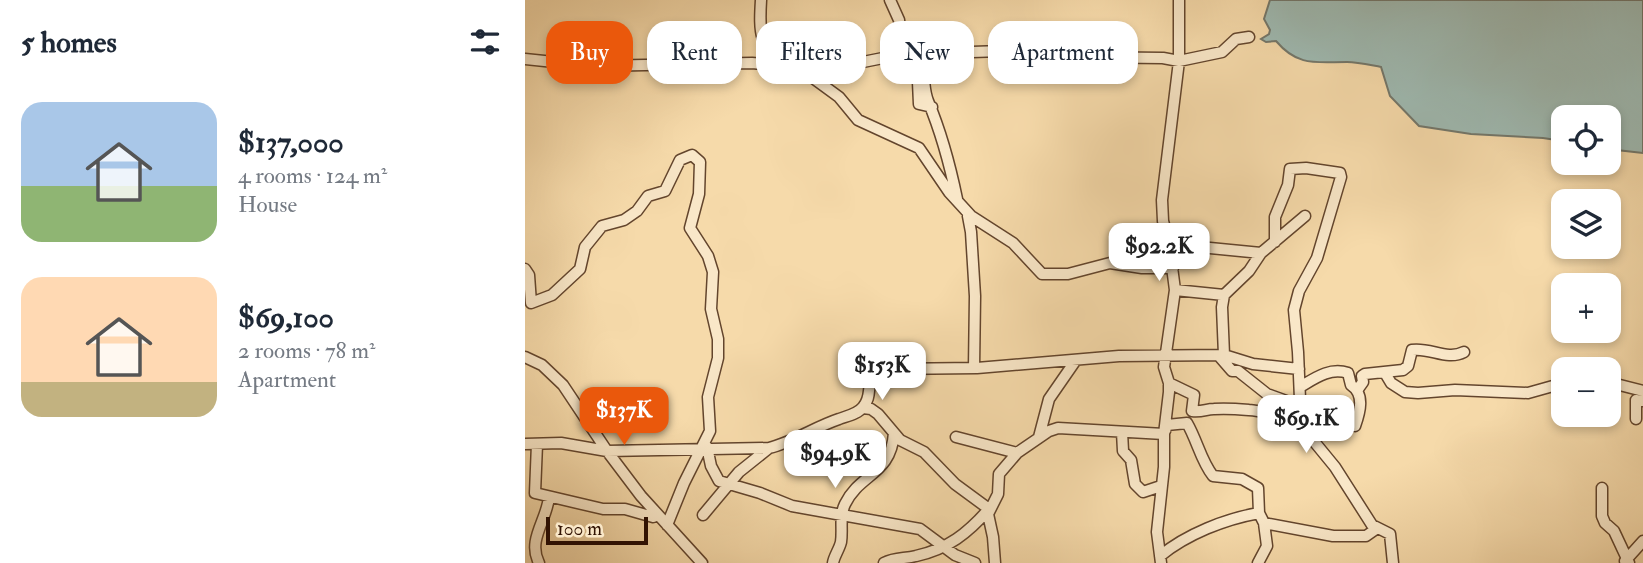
<!DOCTYPE html>
<html lang="en">
<head>
<meta charset="utf-8">
<style>
	body { margin:0; font-family:"IM FELL Double Pica",serif; background:#f6f6f7; color:#1f2937; height:100vh; display:flex; flex-direction:column; font-size:26px; white-space:nowrap }
	* { box-sizing:border-box; margin:0 }
	p { font-size:23px; color:#747a83 }
	.icon { flex:none; width:38px; height:38px; fill:none; stroke:currentColor; stroke-width:2; stroke-linecap:round; stroke-linejoin:round }
	.map { position:relative; flex:1; overflow:hidden }
	.panel { display:flex; flex-direction:column; background:#fff; width:525px }
	.panel>* { flex:none }
	.top-card { position:absolute; left:21px; top:21px; width:665px; height:63px; display:flex; gap:14px }
	.tools { position:absolute; left:1026px; top:105px; display:grid; gap:14px }
	.tools a { display:grid; place-items:center; width:70px; height:70px; border-radius:14px; background:#fff; box-shadow:0 4px 10px #0003; font-size:35px }
	.scale { position:absolute; left:21px; bottom:18px; width:102px; box-sizing:border-box; padding-left:7px; border:4px solid #321303; border-top:0; font-size:19px; line-height:24px; white-space:nowrap; color:#321303; -webkit-text-stroke:5px #f9e7c8; paint-order:stroke }
	.price { position:absolute; translate:-50% -60px; padding:0 16px; border-radius:14px; background:#fff; color:#222; font-size:23px; line-height:46px; filter:drop-shadow(0 2px 4px #0008) }
	.price::after { content:''; position:absolute; left:50%; top:42px; width:21px; height:16px; margin-left:-10px; background:inherit; clip-path:polygon(0 0,100% 0,50% 100%) }
	.price.active { background:#ea580c; color:#fff }
	ul { padding:0; list-style:none }
	li { display:flex; align-items:center; gap:21px; height:175px; padding:0 21px }
	li span { display:grid; place-items:center; flex:none; width:196px; height:140px; border-radius:21px; color:#555 }
	li>.icon { margin-inline-start:auto }
	span .icon { width:84px; height:84px; fill:#fffc; stroke-width:1 }
	li b { font-size:30px }
	h2 { display:flex; justify-content:space-between; align-items:center; height:84px; padding:0 21px; font-size:30px }
	.tag { padding:0 24px; border-radius:21px; background:#fff; box-shadow:0 4px 10px #0003; font-size:24px; line-height:63px }
	.tag.active { background:#ea580c; color:#fff }
	main { display:flex; flex:1; min-height:0 }
	.map>svg:first-child { display:block }
</style>
</head>
<body>
<main>
<section class="panel">
<h2>5 homes<svg class="icon" aria-label="filters" viewBox="0 0 24 24"><path d="M4 7h16M4 17h16"/><circle cx="9" cy="7" r="2"/><circle cx="15" cy="17" r="2"/></svg></h2>
<ul>
<li><span style="background:linear-gradient(#a9c7e8 60%,#8fb573 0)"><svg class="icon" aria-label="home" viewBox="0 0 24 24"><path d="M3 11l9-7 9 7M6 9v11h12V9"/></svg></span><div><b>$137,000</b><p>4 rooms · 124 m²</p><p>House</p></div></li>
<li><span style="background:linear-gradient(#ffd9b3 75%,#c2b280 0)"><svg class="icon" aria-label="home" viewBox="0 0 24 24"><path d="M3 11l9-7 9 7M6 9v11h12V9"/></svg></span><div><b>$69,100</b><p>2 rooms · 78 m²</p><p>Apartment</p></div></li>
</ul>
</section>
<div class="map">
<svg width="1118" height="563" viewBox="0 0 1118 563">
	<rect width="100%" height="100%" fill="#f6daaa"/>
	<filter id="stains"><feTurbulence type="fractalNoise" baseFrequency=".00286" numOctaves="4"/><feColorMatrix values="0 0 0 0 .2 0 0 0 0 .09 0 0 0 0 .02 0 0 0 .5 -.17"/></filter>
	<radialGradient id="worn" r=".72"><stop offset=".6" stop-color="#630" stop-opacity="0"/><stop offset="1" stop-color="#630" stop-opacity=".3"/></radialGradient>
	<!-- water -->
	<path fill="#9eb9b1" stroke="#73776b" stroke-width="2" d="M 745,0 L 1118,0 L 1118,153 L 1083,149 L 1083,117 L 1038,117 L 1038,141 L 1018,138 L 946,134 L 894,126 L 865,96 L 856,67 C 845,65 833,62 822,62 C 791,62 773,67 751,41 L 741,42 L 736,39 L 744,34 L 745,30 L 739,19 Z"/>
	<g fill="none" stroke-linecap="round" stroke-linejoin="round">
		<!-- minor casing -->
		<g stroke="#63452d" stroke-width="13">
			<path id="minor" d="M 236,0 C 234,32 234,48 261,67 L 333,63 L 363,57 L 392,60 L 408,49 L 417,48 L 447,52 L 477,51 L 549,57 L 638,58 L 654,61 L 697,52 L 711,39 L 724,37
				M 365,0 L 374,20 L 378,58
				M 0,59 L 67,66 L 227,63 L 259,66
				M 392,60 C 402,75 397,86 403,101 C 416,132 425,165 432,199
				M 392,60 L 394,104 L 407,107
				M 273,67 L 314,97 L 333,120 L 394,148 L 424,192 L 446,216 L 488,243 L 517,274 L 543,274 L 585,263 L 617,268 L 648,268
				M 400,77 L 406,63 L 417,48
				M 443,216 L 446,232 L 450,296 L 449,368
				M 750,242 L 750,217 L 763,185 L 765,169 L 781,168 L 815,173 L 816,177 L 792,258 L 774,291 L 769,310 L 773,352 L 776,423
				M 644,244 L 736,253
				M 0,269 L 4,275 L 6,303 L 27,295 L 55,269 L 60,247 L 77,226 L 99,220 L 112,211 L 123,196 L 140,191 L 155,160 L 167,155 L 175,162 L 174,194 L 165,228 L 183,256 L 188,272 L 186,309 L 193,339 L 193,358 L 183,397 L 185,431 L 159,483 L 142,525
				M 650,290 L 699,295
				M 699,355 L 697,307 L 699,295 L 724,271 L 736,253 L 780,216
				M 694,356 L 707,371 L 713,371 L 742,394 L 767,403 L 769,417 L 810,467 L 847,525 L 865,534 L 868,563
				M 0,357 L 17,365 L 38,385 L 82,451 L 116,496 L 177,563
				M 860,373 L 866,383 L 880,392 L 893,393 L 930,390 L 1003,393 L 1028,386 L 1038,386
				M 1083,382 L 1118,391
				M 644,383 L 669,395 L 667,411 C 678,412 681,409 689,409 C 701,408 713,409 724,410 C 740,411 753,417 769,417
				M 775,387 C 790,378 805,367 823,373 L 826,385 C 840,394 835,412 830,426
				M 833,389 L 838,382 L 837,376 L 840,374 L 878,370 L 883,366 L 887,350 C 905,347 922,361 939,352
				M 338,408 L 346,409 L 353,414 L 375,440 L 399,452 L 430,484 L 464,509 C 443,533 423,549 391,556 C 379,559 370,557 359,563
				M 1111,419 L 1111,400 L 1118,401
				M 640,431 L 642,425 L 662,423 C 672,440 676,461 688,476 L 717,479 L 733,488 L 734,513 L 739,523 L 808,536 L 841,536 L 851,529
				M 597,432 L 598,451 L 606,460 L 610,484 L 618,492 L 636,486
				M 431,437 L 492,453
				M 514,437 L 524,399 L 551,360
				M 0,444 L 36,443 L 82,451 L 244,448 C 268,442 290,427 314,419 C 322,416 333,414 338,407 C 351,392 334,380 363,369 L 452,368 L 594,356 L 699,355 L 728,364 L 774,369
				M 12,444 L 10,493 L 78,509 L 100,509 L 128,517 L 133,515
				M 182,447 L 186,466 L 194,481 L 235,493 L 267,506 L 395,529 L 430,555 L 450,563
				M 1077,488 L 1077,516 L 1080,523 L 1089,531 L 1104,563
				M 178,515 L 214,472 L 244,448
				M 635,556 C 662,534 700,519 734,513
				M 1100,561 L 1118,541
				M 14,563 C 2,540 22,520 24,497
				M 308,563 C 309,556 314,550 316,542 C 318,529 314,516 320,504 C 335,473 366,475 369,433
				M 470,563 L 468,537 L 463,514 L 473,494 L 474,474 L 492,453 L 524,431 L 533,428 L 639,434
				M 636,563 L 632,532 L 639,467 L 639,434 L 644,392 L 644,383 L 639,367 L 650,290 L 644,244 L 638,221 L 637,200 L 654,61 L 654,0
				M 733,563 L 742,546 L 739,523"/>
		</g>
		<!-- minor -->
		<use href="#minor" stroke="#f9e7c8" stroke-width="10"/>
	</g>
	<rect width="100%" height="100%" filter="url(#stains)"/>
	<rect width="100%" height="100%" fill="url(#worn)"/>
</svg>
<div class="tools">
<a><svg class="icon" aria-label="locate" viewBox="0 0 24 24"><circle cx="12" cy="12" r="6"/><path d="M12 2v4M12 18v4M2 12h4M18 12h4"/></svg></a>
<a><svg class="icon" aria-label="layers" viewBox="0 0 24 24"><path d="M12 4l9 5-9 5-9-5zM3 14l9 5 9-5"/></svg></a>
<a>+</a>
<a>−</a>
</div>
<div class="scale">100 m</div>
<b class="price" style="left:634px;top:283px">$92.2K</b>
<b class="price" style="left:357px;top:402px">$153K</b>
<b class="price active" style="left:99px;top:447px">$137K</b>
<b class="price" style="left:781px;top:455px">$69.1K</b>
<b class="price" style="left:310px;top:490px">$94.9K</b>
<div class="top-card">
<a class="tag active">Buy</a>
<a class="tag">Rent</a>
<a class="tag">Filters</a>
<a class="tag">New</a>
<a class="tag">Apartment</a>
</div>
</div>
</main>
</body>
</html>
